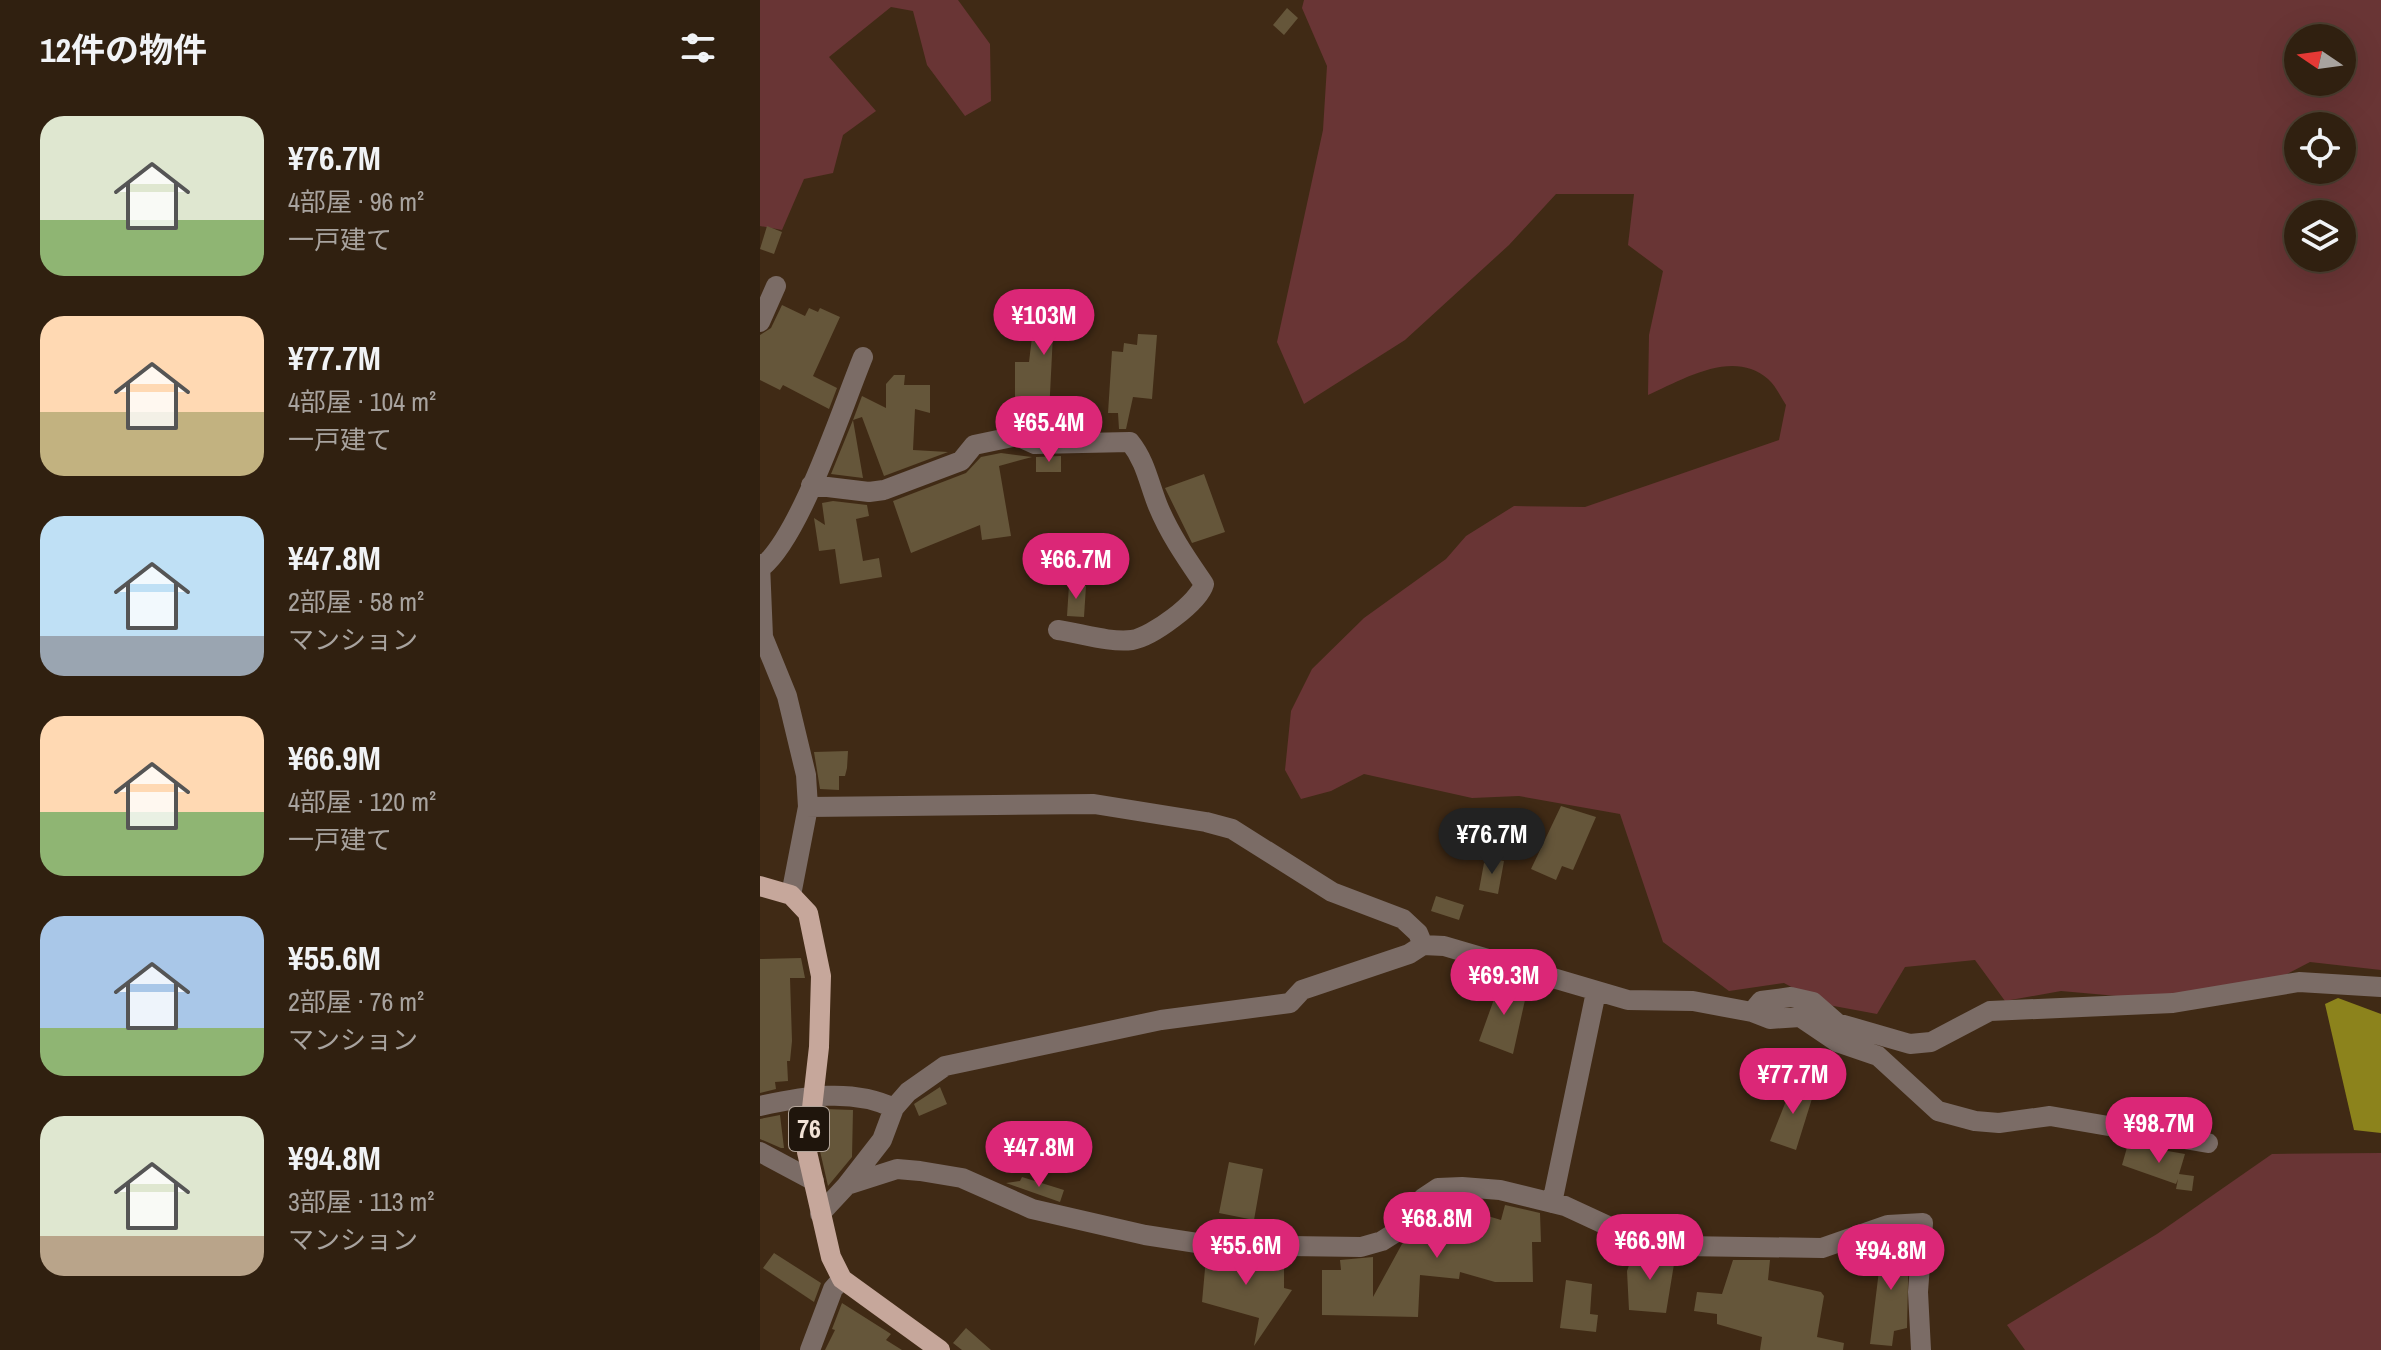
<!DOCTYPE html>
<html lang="ja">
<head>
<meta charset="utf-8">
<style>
	body { margin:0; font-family:"Archivo Narrow","Noto Sans JP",sans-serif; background:#382819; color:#f1f3f6; height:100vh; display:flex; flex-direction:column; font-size:30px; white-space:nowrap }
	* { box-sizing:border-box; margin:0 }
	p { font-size:26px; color:#a8a39f }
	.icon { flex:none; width:44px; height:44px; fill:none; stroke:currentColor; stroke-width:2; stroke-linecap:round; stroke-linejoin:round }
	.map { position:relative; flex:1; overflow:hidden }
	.sheet { display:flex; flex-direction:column; background:#302010; width:760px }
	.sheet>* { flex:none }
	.needle { width:52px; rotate:283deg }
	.tools { position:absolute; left:1524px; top:24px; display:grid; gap:16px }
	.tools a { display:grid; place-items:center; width:72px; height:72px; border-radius:50%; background:#302010; box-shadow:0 8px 32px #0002,0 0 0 2px #4b3e30; font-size:40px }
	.price { position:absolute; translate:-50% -68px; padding:0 18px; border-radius:28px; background:#db2777; color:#fff; font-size:26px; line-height:52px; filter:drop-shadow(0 2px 4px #0008) }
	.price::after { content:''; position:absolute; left:50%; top:48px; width:24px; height:18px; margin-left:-12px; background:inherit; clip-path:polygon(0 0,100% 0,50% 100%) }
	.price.on { background:#222; color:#fff }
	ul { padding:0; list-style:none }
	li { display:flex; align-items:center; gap:24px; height:200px; padding:0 40px }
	li span { display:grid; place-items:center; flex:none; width:224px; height:160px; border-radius:24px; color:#555 }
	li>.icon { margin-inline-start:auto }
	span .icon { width:96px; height:96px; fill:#fffc; stroke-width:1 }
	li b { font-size:34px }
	h2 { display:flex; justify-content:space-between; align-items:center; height:96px; padding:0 40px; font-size:34px }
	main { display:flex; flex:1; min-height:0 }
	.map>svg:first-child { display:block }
</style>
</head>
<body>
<main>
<section class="sheet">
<h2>12件の物件<svg class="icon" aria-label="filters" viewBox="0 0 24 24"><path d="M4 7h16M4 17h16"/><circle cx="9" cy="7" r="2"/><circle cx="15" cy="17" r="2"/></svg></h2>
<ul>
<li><span style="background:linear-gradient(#dfe7d0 65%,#8fb573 0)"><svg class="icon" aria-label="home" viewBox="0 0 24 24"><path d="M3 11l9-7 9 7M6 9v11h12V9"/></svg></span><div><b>¥76.7M</b><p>4部屋 · 96 m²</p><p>一戸建て</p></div></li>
<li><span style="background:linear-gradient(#ffd9b3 60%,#c2b280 0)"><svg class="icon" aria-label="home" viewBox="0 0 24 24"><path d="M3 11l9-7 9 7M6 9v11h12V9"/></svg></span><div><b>¥77.7M</b><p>4部屋 · 104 m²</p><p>一戸建て</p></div></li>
<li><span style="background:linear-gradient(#bfe0f5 75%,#9aa5b1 0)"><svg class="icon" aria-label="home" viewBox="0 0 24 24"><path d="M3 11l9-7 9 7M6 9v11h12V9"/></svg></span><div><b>¥47.8M</b><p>2部屋 · 58 m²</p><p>マンション</p></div></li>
<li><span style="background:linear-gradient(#ffd9b3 60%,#8fb573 0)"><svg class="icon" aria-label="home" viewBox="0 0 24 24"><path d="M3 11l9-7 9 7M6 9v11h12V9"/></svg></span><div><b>¥66.9M</b><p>4部屋 · 120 m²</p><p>一戸建て</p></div></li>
<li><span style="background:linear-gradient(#a9c7e8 70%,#8fb573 0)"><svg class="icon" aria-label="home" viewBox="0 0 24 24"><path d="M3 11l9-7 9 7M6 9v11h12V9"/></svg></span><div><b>¥55.6M</b><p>2部屋 · 76 m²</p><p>マンション</p></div></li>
<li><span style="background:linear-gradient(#dfe7d0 75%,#b9a48a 0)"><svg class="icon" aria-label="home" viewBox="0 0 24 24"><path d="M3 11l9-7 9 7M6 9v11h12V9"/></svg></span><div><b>¥94.8M</b><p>3部屋 · 113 m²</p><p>マンション</p></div></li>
</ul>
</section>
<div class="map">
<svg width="1621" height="1350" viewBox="0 0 1621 1350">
	<rect width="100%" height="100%" fill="#402a15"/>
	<!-- green -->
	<path fill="#693535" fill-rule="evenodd" d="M 0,0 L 198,0 L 230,44 L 231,101 L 205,116 L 167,65 L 153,11 L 131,7 L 69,57 L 116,111 L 83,135 L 73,173 L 44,179 L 22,230 L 0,226 Z
		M 544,0 L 1621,0 L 1621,970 L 1550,962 L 1525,975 L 1402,1000 L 1301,991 L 1245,1001 L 1215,960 L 1145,967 L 1117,1014 L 1063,1004 L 1024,983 L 969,991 L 903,942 L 860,814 L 759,796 L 712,798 L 604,774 L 571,791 L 541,799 L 525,770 L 531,711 L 552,669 L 604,618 L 686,559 L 706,536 L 754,506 L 825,507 L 1019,440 L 1026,405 C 1021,397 1015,385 1008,379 C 973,348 922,380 888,395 L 889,335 L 903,271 L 868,245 L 874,194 L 796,194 L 749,245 L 645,340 L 544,404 L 517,342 L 563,130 L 567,66 L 542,8 ZM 1538,38 L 1582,38 L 1582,82 L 1538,82 ZM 1538,126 L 1582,126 L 1582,170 L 1538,170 ZM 1538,214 L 1582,214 L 1582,258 L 1538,258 Z
		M 1621,1153 L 1621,1350 L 1265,1350 L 1247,1325 L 1397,1234 L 1512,1154 Z"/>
	<!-- water -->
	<path fill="#8c831c" d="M 1578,998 L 1621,1014 L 1621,1133 L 1594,1130 L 1565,1004 Z"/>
	<!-- building -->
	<path fill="#65563a" d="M 527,8 L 538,18 L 524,35 L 513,25 Z
		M 7,226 L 22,232 L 14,254 L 0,249 Z
		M 276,304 L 323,308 L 323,337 L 293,334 L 289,414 L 261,414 L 261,410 L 255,410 L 255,362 L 269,362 Z
		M 22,305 L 45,316 L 49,308 L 58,312 L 60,308 L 80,317 L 53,376 L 77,388 L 69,409 L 23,385 L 20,390 L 0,380 L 0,335 L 11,328 Z
		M 378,334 L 397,335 L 392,399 L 373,397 L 366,429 L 359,429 L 358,413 L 348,413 L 352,351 L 363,352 L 364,343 L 377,345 Z
		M 134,375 L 145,375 L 144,385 L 170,385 L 170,413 L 155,409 L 153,450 L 188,452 L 124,476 L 102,417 L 93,420 L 102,396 L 126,408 L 126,384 Z
		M 93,420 L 103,478 L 71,474 Z
		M 241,453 L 272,457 L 239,466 L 251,536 L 222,540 L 220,525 L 151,553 L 133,501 L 206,473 L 221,457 Z
		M 301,456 L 301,472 L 276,472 L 276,457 Z
		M 444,474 L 465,532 L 432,543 L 405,488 Z
		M 73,501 L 107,505 L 109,516 L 96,519 L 103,561 L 119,558 L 122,577 L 80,584 L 75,549 L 59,551 L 54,518 L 65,525 L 62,503 Z
		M 309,585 L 326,586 L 324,617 L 307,616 Z
		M 88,751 L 87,768 L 85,776 L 79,776 L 79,790 L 60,789 L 54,752 Z
		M 801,806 L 836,817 L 813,870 L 802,866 L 796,880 L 771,869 Z
		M 730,858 L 744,861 L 738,894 L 719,890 L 724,863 L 729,864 Z
		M 676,896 L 704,905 L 699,920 L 671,911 Z
		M 41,958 L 45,978 L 30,978 L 32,1041 L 30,1061 L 27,1061 L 28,1081 L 15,1082 L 16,1089 L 0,1093 L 0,959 Z
		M 742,977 L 763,983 L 758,997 L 765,1000 L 753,1054 L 719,1041 Z
		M 1034,1081 L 1055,1089 L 1036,1150 L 1010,1141 Z
		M 180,1087 L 187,1104 L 159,1116 L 154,1104 Z
		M 65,1109 L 93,1110 L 92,1157 L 68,1186 L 60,1151 Z
		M 20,1115 L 24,1148 L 21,1148 L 0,1139 L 0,1119 Z
		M 1368,1144 L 1425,1154 L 1419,1174 L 1434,1176 L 1432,1191 L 1416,1189 L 1418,1179 L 1416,1184 L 1362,1165 Z
		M 469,1162 L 503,1169 L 494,1220 L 459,1213 Z
		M 262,1177 L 304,1190 L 300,1202 L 246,1183 L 260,1181 Z
		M 699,1200 L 698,1207 L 741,1220 L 745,1205 L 780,1213 L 781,1242 L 772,1242 L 773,1282 L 735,1282 L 700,1272 L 699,1279 L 660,1275 L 658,1317 L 562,1315 L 562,1270 L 581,1270 L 580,1260 L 613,1257 L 613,1297 L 642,1244 L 672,1207 L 682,1201 Z
		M 1149,1237 L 1147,1328 L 1134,1331 L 1132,1346 L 1110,1344 L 1122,1246 L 1131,1238 Z
		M 874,1251 L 915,1258 L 906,1313 L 869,1310 L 867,1271 Z
		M 14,1253 L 61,1283 L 54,1302 L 3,1268 Z
		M 446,1258 L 524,1259 L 524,1288 L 532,1290 L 494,1346 L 499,1318 L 442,1302 Z
		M 973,1260 L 1010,1260 L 1008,1280 L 1061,1292 L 1064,1296 L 1057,1337 L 1084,1343 L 1083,1350 L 1000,1350 L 1002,1337 L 957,1324 L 957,1314 L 934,1311 L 937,1292 L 962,1294 Z
		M 806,1280 L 832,1284 L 830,1314 L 838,1315 L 836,1332 L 800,1328 Z
		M 82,1303 L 131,1334 L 126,1340 L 142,1350 L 65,1350 L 75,1330 L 72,1329 Z
		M 206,1328 L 231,1350 L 202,1350 L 193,1343 Z"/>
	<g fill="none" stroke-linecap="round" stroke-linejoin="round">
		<!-- minor -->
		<path stroke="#7b6c66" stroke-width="20" d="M 0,322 L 16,286
			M 51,485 L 109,492 L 124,490 L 201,461 L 214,445 L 257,436 L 275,444 L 370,442 C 386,462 389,484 398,506 C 410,535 427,559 444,584 C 439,602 392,637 372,640 C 350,643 320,633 298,630
			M 0,564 L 3,637 L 27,696 L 46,775 L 48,807 L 31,895
			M 2,567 C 41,535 82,408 103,357
			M 48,807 L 334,804 L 446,822 L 472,829 L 572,892 L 643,919 L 658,933 L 663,945 L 684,946 L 868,1000 L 933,1001 L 992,1012 L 1010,1019 L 1040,1017 L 1077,1042 L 1118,1056 L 1178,1111 L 1215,1121 L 1239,1123 L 1290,1116 L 1448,1143
			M 992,1012 L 1001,1001 L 1031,997 L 1053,1002 L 1077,1023 L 1150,1044 L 1171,1042 L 1230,1011 L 1413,1003 L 1539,982 L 1621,987
			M 0,1106 C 44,1096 93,1088 134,1108
			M 0,1152 L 54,1181
			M 87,1185 L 122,1140 L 134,1108 L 148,1092 L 185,1066 L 401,1020 L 530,1003 L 542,990 L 649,954 L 663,945
			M 792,1203 L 836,992
			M 60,1214 L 87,1185 L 137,1169 L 160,1171 L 202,1178 L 272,1209 L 385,1235 L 450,1245 L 601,1247 L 622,1241 L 641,1229 L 663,1198 L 678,1188 L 702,1187 L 740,1190 L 805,1206 L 872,1237 L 922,1246 L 1062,1248 L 1128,1225 L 1163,1223 L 1158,1292 L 1161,1350
			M 50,1350 L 73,1289 L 82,1279"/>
		<!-- major -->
		<path stroke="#c6a79b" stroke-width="20" d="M 0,886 L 31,895 L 48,913 L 61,976 L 59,1047 L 47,1152 L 71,1257 L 82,1279 L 180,1350"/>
	</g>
	<g text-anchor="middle" stroke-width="7" stroke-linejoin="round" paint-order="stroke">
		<!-- shield labels -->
		<rect fill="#1f150c" stroke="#b2a499" stroke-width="2" x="29" y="1107" width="40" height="44" rx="6"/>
		<g font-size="26" font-weight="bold" fill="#f1e2d6">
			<text x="49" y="1138">76</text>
		</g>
	</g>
</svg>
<div class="tools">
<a><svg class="needle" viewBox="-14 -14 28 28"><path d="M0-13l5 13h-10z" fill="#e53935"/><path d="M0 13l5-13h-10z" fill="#a8a39f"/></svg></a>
<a><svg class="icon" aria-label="locate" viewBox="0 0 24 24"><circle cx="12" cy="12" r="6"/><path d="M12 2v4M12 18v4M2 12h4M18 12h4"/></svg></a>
<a><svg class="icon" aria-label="layers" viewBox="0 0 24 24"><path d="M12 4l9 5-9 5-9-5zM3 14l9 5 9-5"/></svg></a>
</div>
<b class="price" style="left:284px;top:357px">¥103M</b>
<b class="price" style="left:289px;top:464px">¥65.4M</b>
<b class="price" style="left:316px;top:601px">¥66.7M</b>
<b class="price on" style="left:732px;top:876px">¥76.7M</b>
<b class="price" style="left:744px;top:1017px">¥69.3M</b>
<b class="price" style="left:1033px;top:1116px">¥77.7M</b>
<b class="price" style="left:1399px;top:1165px">¥98.7M</b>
<b class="price" style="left:279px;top:1189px">¥47.8M</b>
<b class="price" style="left:677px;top:1260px">¥68.8M</b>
<b class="price" style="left:890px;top:1282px">¥66.9M</b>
<b class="price" style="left:486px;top:1287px">¥55.6M</b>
<b class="price" style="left:1131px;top:1292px">¥94.8M</b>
</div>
</main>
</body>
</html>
